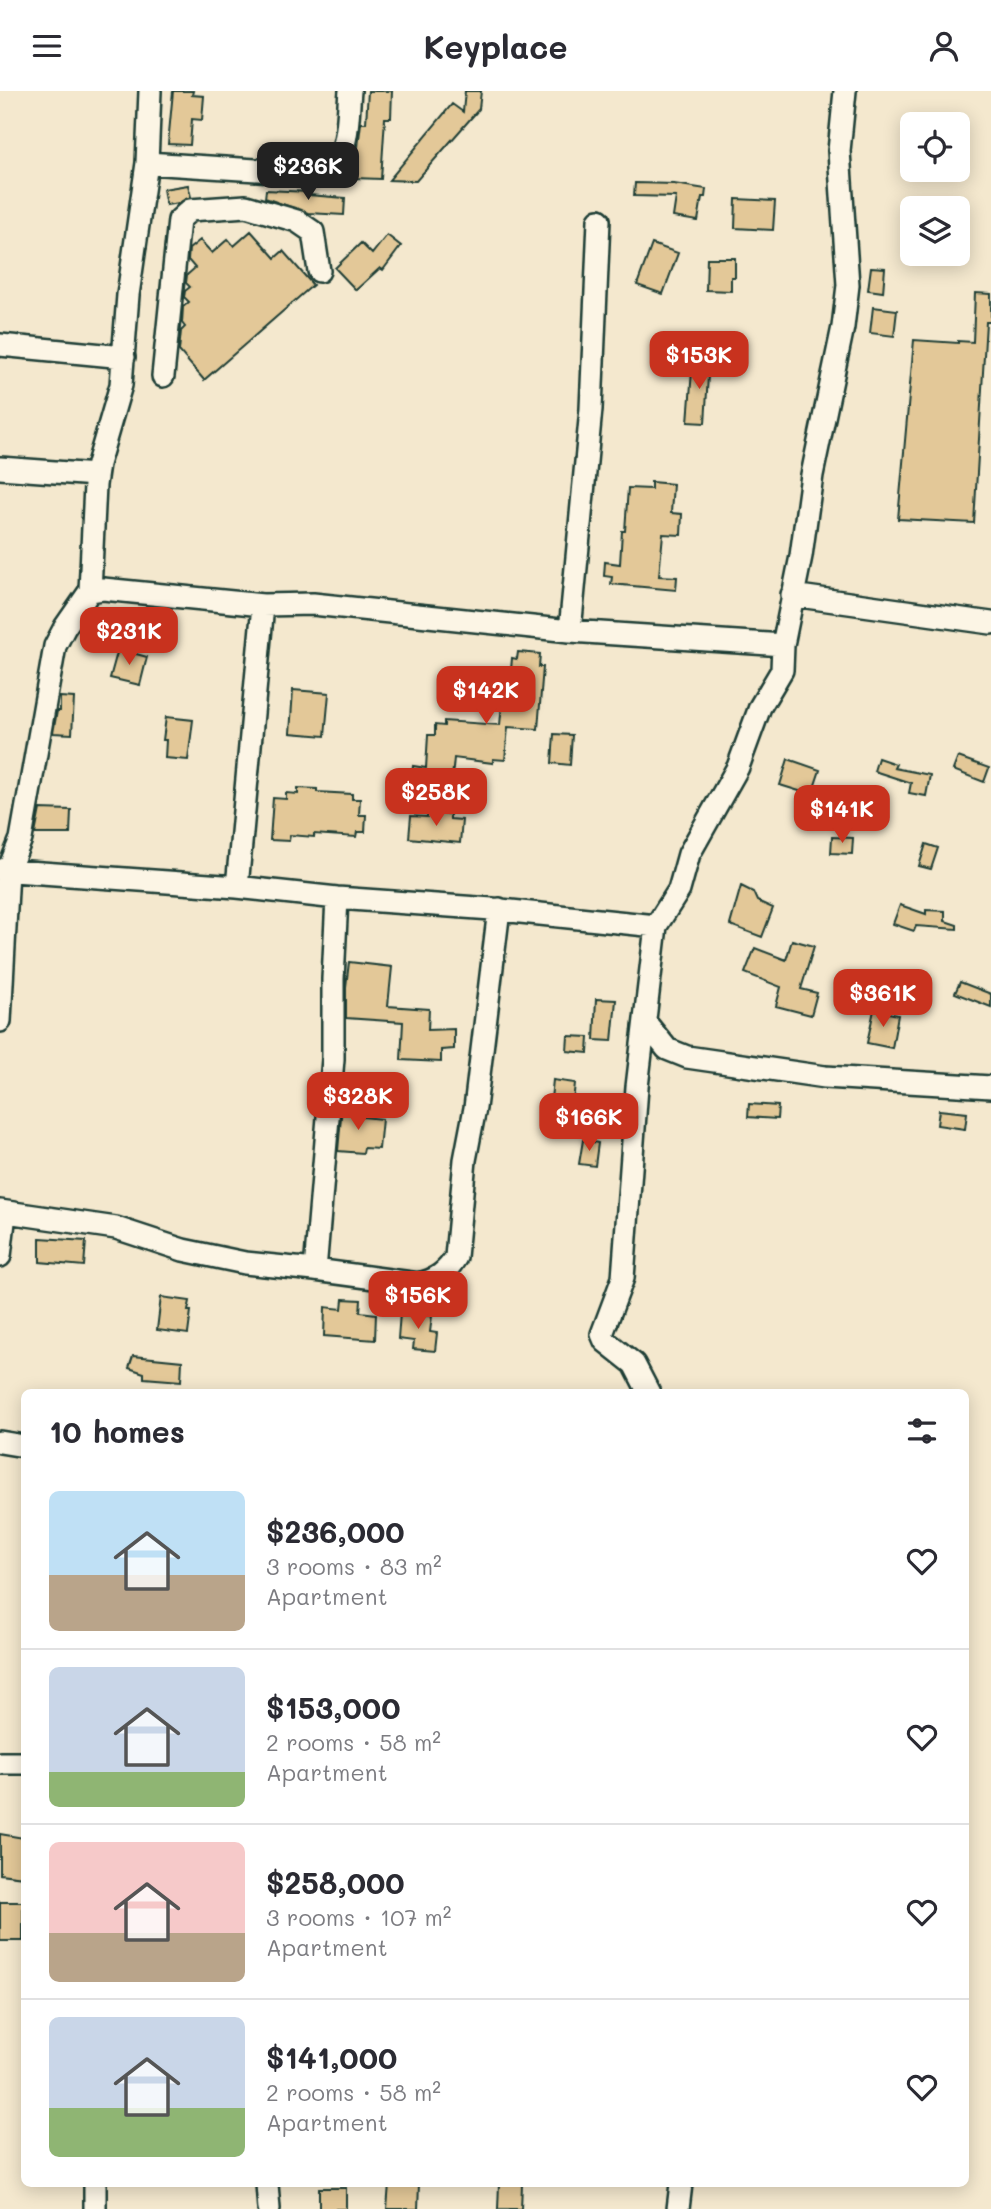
<!DOCTYPE html>
<html lang="en">
<head>
<meta charset="utf-8">
<style>
	body { margin:0; font-family:Mali,sans-serif; background:#f7f7f7; color:#2b2b33; height:100vh; display:flex; flex-direction:column; font-size:26px; white-space:nowrap }
	* { box-sizing:border-box; margin:0 }
	p { font-size:23px; color:#7c7c81 }
	.icon { flex:none; width:38px; height:38px; fill:none; stroke:currentColor; stroke-width:2; stroke-linecap:round; stroke-linejoin:round }
	.map { position:relative; flex:1; overflow:hidden }
	.panel { position:absolute; left:21px; top:1298px; width:948px; height:798px; display:flex; flex-direction:column; background:#fff; border-radius:10px; box-shadow:0 4px 18px #0003 }
	.panel>* { flex:none }
	.controls { position:absolute; left:900px; top:21px; display:grid; gap:14px }
	.controls a { display:grid; place-items:center; width:70px; height:70px; border-radius:10px; background:#fff; box-shadow:0 4px 18px #0003; font-size:35px }
	.price { position:absolute; translate:-50% -60px; padding:0 16px; border-radius:14px; background:#c8321e; color:#fff; font-size:23px; line-height:46px; filter:drop-shadow(0 2px 4px #0008) }
	.price::after { content:''; position:absolute; left:50%; top:42px; width:21px; height:16px; margin-left:-10px; background:inherit; clip-path:polygon(0 0,100% 0,50% 100%) }
	.price.current { background:#222; color:#fff }
	ul { padding:0; list-style:none }
	li { display:flex; align-items:center; gap:21px; height:175px; padding:0 28px }
	li+li { border-top:2px solid #e1e1e2 }
	li span { display:grid; place-items:center; flex:none; width:196px; height:140px; border-radius:10px; color:#555 }
	li>.icon { margin-inline-start:auto }
	span .icon { width:84px; height:84px; fill:#fffc; stroke-width:1 }
	li b { font-size:30px }
	h2 { display:flex; justify-content:space-between; align-items:center; height:84px; padding:0 28px; font-size:30px }
	header { display:flex; justify-content:space-between; align-items:center; height:91px; padding:0 28px; background:#fff; font-size:32px; font-weight:700 }
	.map>svg:first-child { display:block }
</style>
</head>
<body>
<header><svg class="icon" aria-label="menu" viewBox="0 0 24 24"><path d="M4 6h16M4 12h16M4 18h16"/></svg>Keyplace<svg class="icon" aria-label="person" viewBox="0 0 24 24"><circle cx="12" cy="8" r="4"/><path d="M4 21q1-7 8-7t8 7"/></svg></header>
<div class="map">
<svg width="991" height="2118" viewBox="0 0 991 2118">
	<rect width="100%" height="100%" fill="#f4e8ce"/>
	<filter id="ink" filterUnits="userSpaceOnUse"><feTurbulence type="fractalNoise" baseFrequency=".0143" numOctaves="2"/><feDisplacementMap in="SourceGraphic" scale="14" xChannelSelector="R" yChannelSelector="G"/><feConvolveMatrix kernelMatrix="1 2 1 2 8 2 1 2 1" color-interpolation-filters="sRGB"/></filter>
	<g filter="url(#ink)">
		<!-- building -->
		<path fill="#e3c898" stroke="#1f3d34" stroke-width="2" d="M 173,0 L 193,0 L 192,4 L 204,5 L 202,29 L 192,28 L 190,54 L 168,53 Z
			M 368,0 L 392,0 L 391,27 L 385,27 L 381,88 L 354,87 L 361,32 L 366,32 Z
			M 465,0 L 481,0 L 479,18 L 416,90 L 389,89 L 452,13 L 463,21 Z
			M 635,92 L 674,93 L 706,98 L 705,106 L 702,106 L 698,130 L 673,126 L 676,106 L 634,105 Z
			M 188,94 L 191,106 L 179,112 L 166,114 L 163,98 Z
			M 266,99 L 309,101 L 309,104 L 345,107 L 344,124 L 308,122 L 265,107 Z
			M 736,108 L 775,110 L 773,139 L 735,137 Z
			M 251,140 L 275,167 L 283,160 L 313,194 L 204,289 L 179,260 L 181,240 L 185,236 L 182,232 L 183,216 L 189,211 L 184,206 L 185,200 L 190,196 L 186,192 L 187,184 L 195,177 L 188,169 L 189,158 L 200,149 L 212,162 L 228,148 L 234,155 Z
			M 387,144 L 401,155 L 383,179 L 380,177 L 356,199 L 335,177 L 361,152 L 372,163 Z
			M 652,153 L 678,162 L 663,203 L 637,194 Z
			M 707,167 L 735,167 L 735,186 L 731,186 L 731,200 L 706,199 Z
			M 871,176 L 885,177 L 883,201 L 868,199 Z
			M 975,202 L 991,203 L 991,231 L 986,231 L 974,432 L 898,428 L 914,249 L 958,252 L 958,250 L 973,251 Z
			M 873,216 L 897,219 L 894,245 L 870,242 Z
			M 693,267 L 709,269 L 705,332 L 688,331 Z
			M 651,391 L 673,393 L 671,422 L 682,423 L 681,444 L 663,443 L 659,485 L 677,486 L 676,499 L 611,493 L 612,486 L 604,485 L 605,471 L 620,473 L 622,440 L 625,440 L 628,397 L 651,398 Z
			M 93,518 L 119,521 L 118,538 L 88,535 L 89,525 Z
			M 118,558 L 147,566 L 140,594 L 110,587 Z
			M 518,561 L 540,563 L 539,576 L 543,576 L 538,638 L 508,636 L 505,669 L 493,668 L 493,672 L 454,667 L 451,697 L 411,692 L 413,675 L 426,677 L 428,644 L 435,644 L 435,634 L 444,635 L 444,630 L 500,634 L 505,579 L 511,579 L 512,567 L 517,568 Z
			M 293,599 L 329,602 L 325,645 L 290,642 Z
			M 60,606 L 74,607 L 72,643 L 53,642 L 57,620 L 60,620 Z
			M 166,626 L 193,629 L 188,669 L 165,667 L 166,649 L 163,649 Z
			M 554,643 L 572,644 L 570,674 L 552,672 Z
			M 958,666 L 989,677 L 984,691 L 953,679 Z
			M 878,667 L 896,673 L 894,677 L 930,684 L 926,705 L 909,702 L 911,692 L 874,680 Z
			M 788,668 L 820,679 L 814,697 L 847,704 L 843,724 L 809,717 L 813,699 L 812,704 L 780,694 Z
			M 298,697 L 317,698 L 317,701 L 352,703 L 352,708 L 360,708 L 359,724 L 366,724 L 365,741 L 357,741 L 356,746 L 314,743 L 314,746 L 290,744 L 289,750 L 270,749 L 273,707 L 286,708 L 286,702 L 298,703 Z
			M 40,718 L 71,719 L 70,743 L 35,743 Z
			M 428,721 L 450,723 L 450,728 L 462,729 L 460,752 L 409,747 L 411,725 L 427,726 Z
			M 832,746 L 853,747 L 852,763 L 831,762 Z
			M 926,753 L 938,757 L 931,778 L 919,775 Z
			M 741,795 L 753,801 L 757,810 L 773,817 L 762,846 L 730,834 Z
			M 900,814 L 926,823 L 926,819 L 945,820 L 945,830 L 957,834 L 957,838 L 916,835 L 914,840 L 893,833 Z
			M 792,849 L 814,855 L 801,898 L 817,902 L 811,924 L 776,915 L 781,896 L 745,882 L 755,857 L 786,869 Z
			M 349,871 L 392,876 L 388,915 L 429,918 L 428,939 L 454,938 L 454,958 L 441,959 L 441,971 L 401,969 L 403,931 L 346,927 L 346,896 Z
			M 910,890 L 924,894 L 919,917 L 904,914 Z
			M 960,891 L 991,903 L 991,916 L 955,902 Z
			M 596,908 L 616,909 L 612,950 L 594,949 Z
			M 874,919 L 898,924 L 892,957 L 867,952 Z
			M 568,945 L 589,946 L 588,962 L 567,960 Z
			M 553,989 L 575,992 L 571,1030 L 549,1027 Z
			M 749,1013 L 778,1015 L 777,1028 L 748,1026 Z
			M 342,1015 L 355,1016 L 354,1025 L 382,1028 L 379,1058 L 364,1057 L 363,1062 L 338,1060 Z
			M 939,1019 L 967,1022 L 965,1038 L 937,1034 Z
			M 583,1049 L 598,1052 L 595,1075 L 579,1073 Z
			M 40,1147 L 86,1150 L 84,1175 L 40,1171 Z
			M 161,1206 L 190,1210 L 188,1220 L 191,1220 L 188,1243 L 157,1239 Z
			M 343,1208 L 361,1209 L 360,1221 L 376,1223 L 375,1249 L 324,1245 L 325,1216 L 342,1218 Z
			M 400,1222 L 432,1225 L 430,1241 L 437,1242 L 435,1260 L 413,1258 L 414,1250 L 398,1248 Z
			M 133,1265 L 182,1270 L 181,1290 L 144,1287 L 144,1282 L 129,1277 Z
			M 0,1743 L 24,1747 L 24,1786 L 0,1783 Z
			M 0,1811 L 23,1811 L 23,1850 L 0,1850 Z
			M 389,2093 L 419,2093 L 418,2118 L 387,2118 Z
			M 499,2093 L 522,2093 L 521,2118 L 498,2118 Z
			M 319,2097 L 346,2097 L 346,2118 L 319,2118 Z"/>
		<g fill="none" stroke-linecap="round" stroke-linejoin="round">
			<!-- minor casing -->
			<g stroke="#1f3d34" stroke-width="26">
				<path id="minor" d="M 147,72 L 319,83 C 351,70 347,30 350,0
					M 0,254 L 124,266
					M 163,285 L 179,129 L 190,119 L 246,115 L 297,130 L 313,141 L 319,180
					M 0,377 L 96,384
					M 90,500 L 95,394 L 98,373 L 121,294 L 128,204 L 147,72 L 150,0
					M 792,504 L 991,532
					M 570,540 L 591,318 L 599,129
					M 0,779 L 237,796 L 337,807 L 492,818 L 656,835
					M 237,796 L 263,514
					M 0,930 L 8,780 L 21,748 L 55,555 L 65,536 L 90,500 L 103,498 L 263,514 L 313,513 L 570,540 L 783,554
					M 646,932 L 667,958 L 687,966 L 825,986 L 991,996
					M 0,1120 L 116,1137 L 183,1159 L 245,1172 L 315,1179 L 419,1193 C 436,1189 447,1181 456,1166 L 465,1069 L 475,1017 L 499,818
					M 0,1165 L 5,1122
					M 315,1179 L 333,968 L 333,888 L 337,807
					M 649,1302 L 634,1273 L 605,1250 L 602,1243 L 623,1187 L 637,996 L 656,835 L 679,799 L 689,763 L 738,676 L 760,616 L 782,579 L 783,554 L 801,465 L 812,384 L 843,236 L 848,194 L 839,60 L 845,0
					M 0,1351 L 24,1355
					M 0,1672 L 24,1672
					M 267,2093 L 269,2118
					M 95,2118 L 95,2093
					M 678,2118 L 681,2093"/>
			</g>
			<!-- minor -->
			<use href="#minor" stroke="#fcf5e5" stroke-width="21"/>
		</g>
	</g>
</svg>
<div class="controls">
<a><svg class="icon" aria-label="locate" viewBox="0 0 24 24"><circle cx="12" cy="12" r="6"/><path d="M12 2v4M12 18v4M2 12h4M18 12h4"/></svg></a>
<a><svg class="icon" aria-label="layers" viewBox="0 0 24 24"><path d="M12 4l9 5-9 5-9-5zM3 14l9 5 9-5"/></svg></a>
</div>
<b class="price current" style="left:308px;top:111px">$236K</b>
<b class="price" style="left:699px;top:300px">$153K</b>
<b class="price" style="left:129px;top:576px">$231K</b>
<b class="price" style="left:486px;top:635px">$142K</b>
<b class="price" style="left:436px;top:737px">$258K</b>
<b class="price" style="left:842px;top:754px">$141K</b>
<b class="price" style="left:883px;top:938px">$361K</b>
<b class="price" style="left:358px;top:1041px">$328K</b>
<b class="price" style="left:589px;top:1062px">$166K</b>
<b class="price" style="left:418px;top:1240px">$156K</b>
<section class="panel">
<h2>10 homes<svg class="icon" aria-label="filters" viewBox="0 0 24 24"><path d="M4 7h16M4 17h16"/><circle cx="9" cy="7" r="2"/><circle cx="15" cy="17" r="2"/></svg></h2>
<ul>
<li><span style="background:linear-gradient(#bfe0f5 60%,#b9a48a 0)"><svg class="icon" aria-label="home" viewBox="0 0 24 24"><path d="M3 11l9-7 9 7M6 9v11h12V9"/></svg></span><div><b>$236,000</b><p>3 rooms · 83 m²</p><p>Apartment</p></div><svg class="icon" aria-label="heart" viewBox="0 0 24 24"><path d="M12 20l-8-8c-3-5 5-10 8-4 3-6 11-1 8 4z"/></svg></li>
<li><span style="background:linear-gradient(#c9d6e8 75%,#8fb573 0)"><svg class="icon" aria-label="home" viewBox="0 0 24 24"><path d="M3 11l9-7 9 7M6 9v11h12V9"/></svg></span><div><b>$153,000</b><p>2 rooms · 58 m²</p><p>Apartment</p></div><svg class="icon" aria-label="heart" viewBox="0 0 24 24"><path d="M12 20l-8-8c-3-5 5-10 8-4 3-6 11-1 8 4z"/></svg></li>
<li><span style="background:linear-gradient(#f6c9c9 65%,#b9a48a 0)"><svg class="icon" aria-label="home" viewBox="0 0 24 24"><path d="M3 11l9-7 9 7M6 9v11h12V9"/></svg></span><div><b>$258,000</b><p>3 rooms · 107 m²</p><p>Apartment</p></div><svg class="icon" aria-label="heart" viewBox="0 0 24 24"><path d="M12 20l-8-8c-3-5 5-10 8-4 3-6 11-1 8 4z"/></svg></li>
<li><span style="background:linear-gradient(#c9d6e8 65%,#8fb573 0)"><svg class="icon" aria-label="home" viewBox="0 0 24 24"><path d="M3 11l9-7 9 7M6 9v11h12V9"/></svg></span><div><b>$141,000</b><p>2 rooms · 58 m²</p><p>Apartment</p></div><svg class="icon" aria-label="heart" viewBox="0 0 24 24"><path d="M12 20l-8-8c-3-5 5-10 8-4 3-6 11-1 8 4z"/></svg></li>
</ul>
</section>
</div>
</body>
</html>
